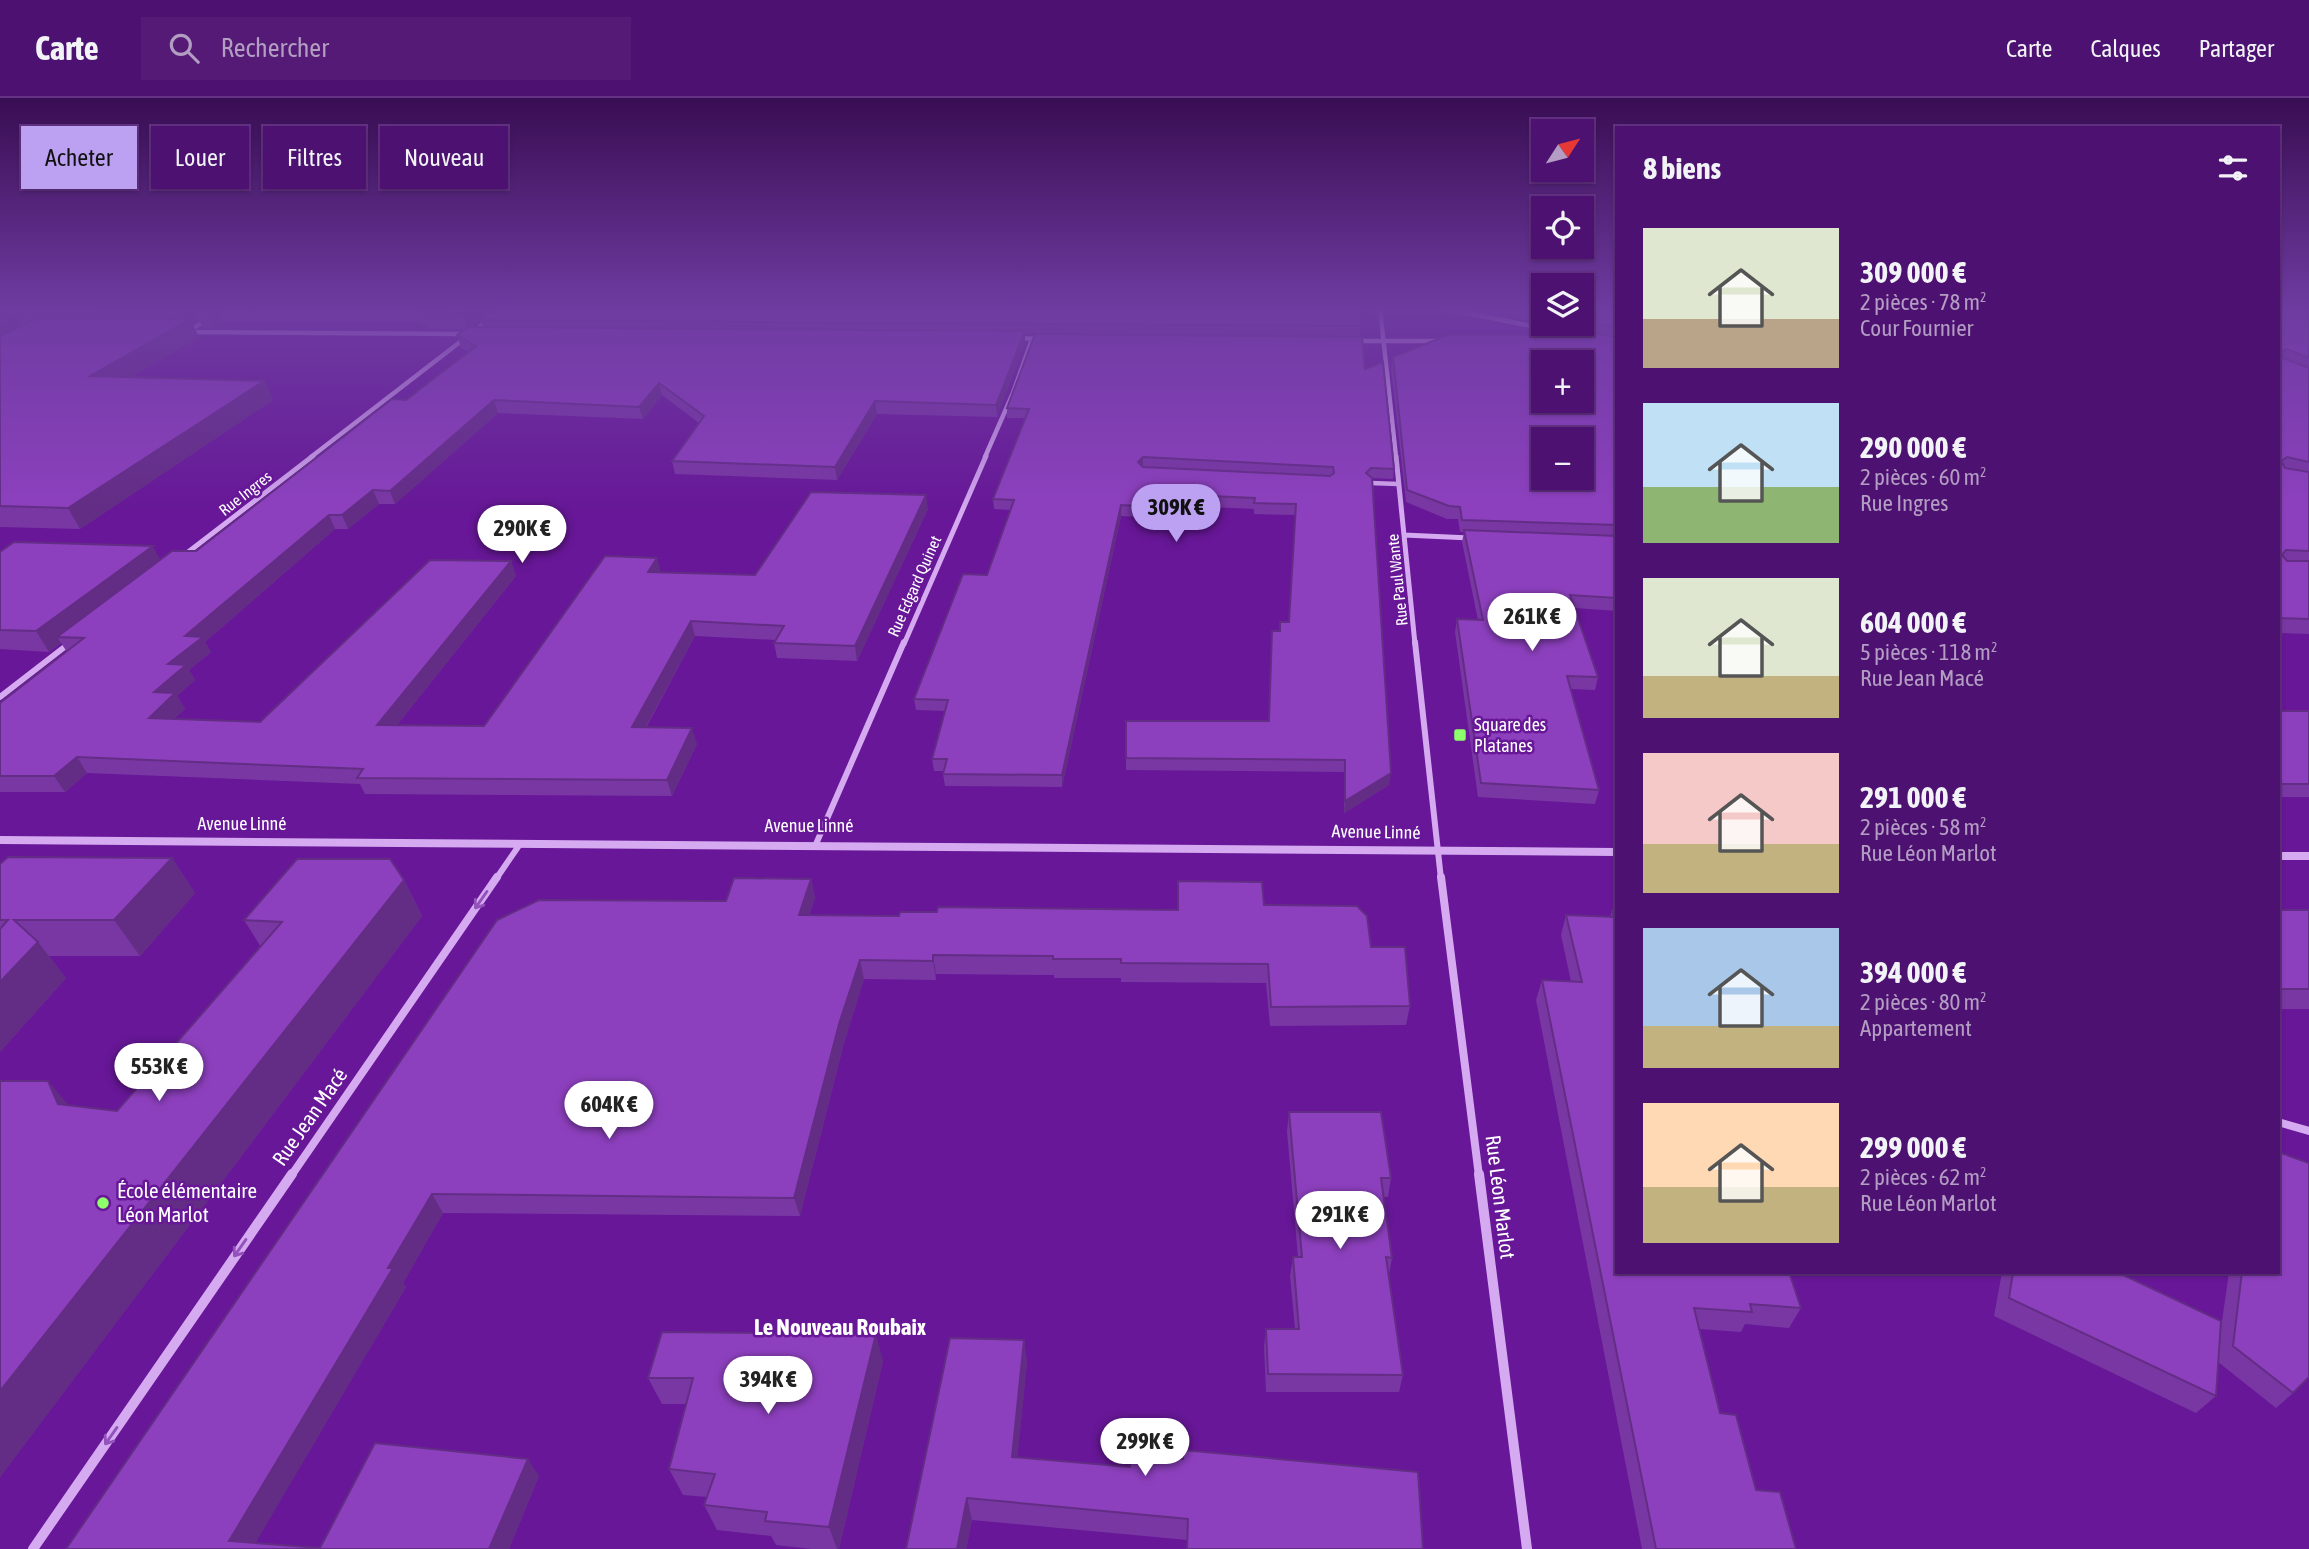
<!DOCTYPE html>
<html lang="fr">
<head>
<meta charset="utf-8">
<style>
	body { margin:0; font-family:"Asap Condensed",sans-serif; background:#541a76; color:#f1f3f6; height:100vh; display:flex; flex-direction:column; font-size:26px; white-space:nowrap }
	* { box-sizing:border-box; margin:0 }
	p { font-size:23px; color:#b39dc3 }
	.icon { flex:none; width:38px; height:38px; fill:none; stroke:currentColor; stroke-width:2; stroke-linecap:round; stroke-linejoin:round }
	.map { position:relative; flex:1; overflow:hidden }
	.panel { position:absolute; left:1615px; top:28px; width:665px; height:1148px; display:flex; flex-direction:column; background:#4d1171; border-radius:0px; box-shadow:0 2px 5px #0004,0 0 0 2px #643184 }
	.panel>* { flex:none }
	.hud { position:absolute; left:21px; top:28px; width:665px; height:63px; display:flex; gap:14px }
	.needle { width:46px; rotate:54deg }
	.tools { position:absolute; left:1531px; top:21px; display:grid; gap:14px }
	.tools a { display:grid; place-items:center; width:63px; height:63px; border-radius:0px; background:#4d1171; box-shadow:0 2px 5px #0004,0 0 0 2px #643184; font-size:35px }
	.price { position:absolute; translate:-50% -60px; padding:0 16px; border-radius:24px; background:#fff; color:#222; font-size:23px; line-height:46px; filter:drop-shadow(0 2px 4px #0008) }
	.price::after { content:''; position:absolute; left:50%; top:42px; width:21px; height:16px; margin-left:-10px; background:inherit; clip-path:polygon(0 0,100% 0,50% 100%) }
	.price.active { background:#bca0f2; color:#111 }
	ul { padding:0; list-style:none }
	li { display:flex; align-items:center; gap:21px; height:175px; padding:0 28px }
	li span { display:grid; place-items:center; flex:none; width:196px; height:140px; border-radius:0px; color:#555 }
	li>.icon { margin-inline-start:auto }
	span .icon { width:84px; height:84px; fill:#fffc; stroke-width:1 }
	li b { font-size:30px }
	h2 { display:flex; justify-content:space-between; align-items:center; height:84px; padding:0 28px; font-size:30px }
	.chip { padding:0 24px; border-radius:0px; background:#4d1171; box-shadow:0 2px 5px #0004,0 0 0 2px #643184; font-size:24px; line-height:63px }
	.chip.active { background:#bca0f2; color:#111 }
	header { display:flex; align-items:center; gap:42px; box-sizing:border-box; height:98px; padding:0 35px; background:#4d1171; border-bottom:2px solid #643184 }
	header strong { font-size:33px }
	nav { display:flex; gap:38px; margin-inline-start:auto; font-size:24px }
	.search { width:490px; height:63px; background:#541a76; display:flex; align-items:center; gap:18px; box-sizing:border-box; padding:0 24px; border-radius:0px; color:#b39dc3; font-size:26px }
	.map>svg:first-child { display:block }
</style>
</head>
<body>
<header>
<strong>Carte</strong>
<div class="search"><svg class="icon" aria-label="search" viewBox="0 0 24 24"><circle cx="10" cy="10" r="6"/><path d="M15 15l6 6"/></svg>Rechercher</div>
<nav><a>Carte</a><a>Calques</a><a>Partager</a></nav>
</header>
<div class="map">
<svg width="2309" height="1451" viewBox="0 0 2309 1451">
	<rect width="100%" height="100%" fill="#671797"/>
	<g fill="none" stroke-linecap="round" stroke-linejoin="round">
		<!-- pedestrian -->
		<path stroke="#d5aaf1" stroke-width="4.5" d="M 1370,385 L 1399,386"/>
		<!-- minor-far4 -->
		<path stroke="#d5aaf1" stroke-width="4.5" d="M 1380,210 L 1396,359
			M 1443,210 L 1556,233
			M 186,234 L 209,221
			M 190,234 L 468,236
			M 1016,240 L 1042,241
			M 1355,243 L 1441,243
			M 311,359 L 504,210
			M 985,359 L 1013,295 L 1032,241"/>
		<!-- minor-far3 -->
		<path stroke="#d5aaf1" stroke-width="5" d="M 1396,358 L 1415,546
			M 1404,437 L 1470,440
			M 183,458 L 313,358
			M 69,546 L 71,544
			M 904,546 L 986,358"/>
		<!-- minor-far2 -->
		<path stroke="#d5aaf1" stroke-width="6" d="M 1415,544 L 1441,781
			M 0,599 L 71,544
			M 816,746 L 904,544
			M 496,781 L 520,746"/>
		<!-- minor-far1 -->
		<path stroke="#d5aaf1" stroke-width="8" d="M 1441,779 L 1479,1078
			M 2278,1024 L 2309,1033
			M 291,1078 L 497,779"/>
		<!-- minor -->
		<path stroke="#d5aaf1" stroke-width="10" d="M 1479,1076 L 1527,1451
			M 33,1451 L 292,1076"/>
		<!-- tertiary -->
		<path fill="#d5aaf1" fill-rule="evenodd" d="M 0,738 L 1617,750 L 1617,758 L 0,746 Z
			M 2278,754 L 2309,754 L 2309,762 L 2278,762 Z"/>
	</g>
	<!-- wall -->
	<path fill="#7937a3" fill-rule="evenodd" d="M 0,210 L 496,210 L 1361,228 L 1360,238 L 1025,235 L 1025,245 L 997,319 L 877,316 L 837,382 L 675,376 L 672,363 L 699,325 L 662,297 L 643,321 L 498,315 L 395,406 L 379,406 L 348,431 L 335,431 L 205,544 L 211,554 L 189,572 L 195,582 L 177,598 L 185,611 L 174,621 L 260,624 L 511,463 L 516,478 L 397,627 L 484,628 L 661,474 L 755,477 L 928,411 L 857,563 L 777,560 L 774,545 L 775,542 L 695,538 L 646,630 L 697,646 L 672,698 L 365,696 L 360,686 L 87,675 L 65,694 L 0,694 L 0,605 L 67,554 L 61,545 L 49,554 L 0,551 L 0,454 L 160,462 L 196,453 L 406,302 L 469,254 L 461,249 L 457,237 L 465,231 L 430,231 L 418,224 L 224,224 L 215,230 L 203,230 L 199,221 L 192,225 L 199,239 L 131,279 L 264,283 L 273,302 L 80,431 L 0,429 ZM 481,222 L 483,230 L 471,229 Z
		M 1518,210 L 1544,210 L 1544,225 L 1516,220 Z
		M 1582,210 L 1617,210 L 1617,513 L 1575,510 L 1598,579 L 1595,592 L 1571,591 L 1599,692 L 1595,706 L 1478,699 L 1455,534 L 1457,521 L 1478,522 L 1462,444 L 1464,434 L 1460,434 L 1458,421 L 1447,421 L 1406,404 L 1391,270 L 1393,259 L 1542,234 L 1557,228 L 1546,226 L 1582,226 Z
		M 2278,210 L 2309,210 L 2309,536 L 2278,535 Z
		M 1365,271 L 1394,371 L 1393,381 L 1372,380 L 1389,687 L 1344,715 L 1344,674 L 1126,672 L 1126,623 L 1269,623 L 1280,524 L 1289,524 L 1295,417 L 1254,416 L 1254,411 L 1141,406 L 1138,419 L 1121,418 L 1062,689 L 945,688 L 943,676 L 944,673 L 934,673 L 932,661 L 945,613 L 916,612 L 914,601 L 987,477 L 1010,412 L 994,411 L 993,401 L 1026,320 L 1007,320 L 1007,310 Z
		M 2278,613 L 2309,613 L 2309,699 L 2278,699 Z
		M 172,760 L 195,795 L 140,858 L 49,858 L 66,880 L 0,954 L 0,766 Z
		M 811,781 L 815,800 L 809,817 L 899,818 L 937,814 L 1178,812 L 1264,807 L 1371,849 L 1410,908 L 1406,927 L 1270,928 L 1266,885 L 1121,884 L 1121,880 L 1054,880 L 1054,877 L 936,876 L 936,882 L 864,881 L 844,945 L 800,1118 L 443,1115 L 403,1185 L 406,1189 L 255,1445 L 320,1450 L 539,1378 L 509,1451 L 66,1451 L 726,803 Z
		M 404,782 L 422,818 L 0,1379 L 68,1007 L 117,1013 L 261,849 L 244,822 Z
		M 1612,812 L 1617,812 L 1617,1174 L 1801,1210 L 1789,1230 L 1745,1226 L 1741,1234 L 1699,1231 L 1720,1315 L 1756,1392 L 1796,1451 L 1642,1451 L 1536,902 L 1542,882 L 1571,884 L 1561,837 L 1566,817 L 1610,819 Z
		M 2278,812 L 2309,812 L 2309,911 L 2278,911 Z
		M 1289,1014 L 1391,1080 L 1388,1099 L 1384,1099 L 1392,1160 L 1389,1177 L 1403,1277 L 1399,1294 L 1266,1294 L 1264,1249 L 1266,1231 L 1295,1231 L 1290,1178 L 1293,1159 L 1298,1159 L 1287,1033 Z
		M 2002,1174 L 2117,1174 L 2220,1237 L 2229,1174 L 2278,1174 L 2293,1295 L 2276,1310 L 2218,1264 L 2216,1298 L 2196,1315 L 1994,1218 Z
		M 1024,1242 L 1027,1265 L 1017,1360 L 1130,1369 L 1183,1361 L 1418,1374 L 1187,1442 L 972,1422 L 966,1451 L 906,1451 Z
		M 883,1263 L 839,1451 L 812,1451 L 776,1447 L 771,1438 L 717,1432 L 704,1407 L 707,1399 L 683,1397 L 669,1371 L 686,1306 L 662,1306 L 648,1280 Z"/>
	<!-- shaded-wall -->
	<path fill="#632d85" d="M 178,210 L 218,210 L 224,224 L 215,230 L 207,212 L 195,212 L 199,221 L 192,225 L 199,239 L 100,297 L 90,278 L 182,226 L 176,212 Z
		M 467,210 L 496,210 L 468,232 L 462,214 Z
		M 16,220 L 26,238 L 0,251 L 0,228 Z
		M 1025,233 L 1025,245 L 997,319 L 996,307 Z
		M 264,283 L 273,302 L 80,431 L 68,410 Z
		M 659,285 L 662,297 L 643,321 L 639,309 Z
		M 494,302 L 498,315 L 395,406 L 390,393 Z
		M 875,303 L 877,316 L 837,382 L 835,369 Z
		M 1143,359 L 1143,369 L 1138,364 Z
		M 373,392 L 379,406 L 348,431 L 342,417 Z
		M 1141,395 L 1141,406 L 1138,419 L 1138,408 Z
		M 926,397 L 928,411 L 857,563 L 855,548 Z
		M 1121,407 L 1121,418 L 1062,689 L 1062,677 Z
		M 329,417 L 335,431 L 205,544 L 211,554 L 189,572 L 195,582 L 177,598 L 185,611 L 158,635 L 149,620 L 154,594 L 168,566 L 185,538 Z
		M 153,448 L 163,467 L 57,539 L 61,545 L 49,554 L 36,533 Z
		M 657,460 L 661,474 L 652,489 L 648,474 Z
		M 511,463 L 516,478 L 384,643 L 377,627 Z
		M 691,523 L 695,538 L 637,645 L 632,629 Z
		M 692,630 L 697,646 L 672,698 L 667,682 Z
		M 77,659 L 87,675 L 65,694 L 54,678 Z
		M 1391,675 L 1389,687 L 1344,715 L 1345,703 Z
		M 172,760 L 195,795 L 140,858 L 114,822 Z
		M 811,781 L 815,800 L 803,836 L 799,817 Z
		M 404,782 L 422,818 L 0,1379 L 0,1293 Z
		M 38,844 L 66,880 L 0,954 L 0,884 Z
		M 933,857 L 936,876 L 936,882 L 933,863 Z
		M 860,862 L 864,881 L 844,945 L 800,1118 L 794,1100 L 839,926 Z
		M 48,983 L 79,1019 L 58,1006 Z
		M 432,1096 L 443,1115 L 403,1185 L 406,1189 L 252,1451 L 229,1443 Z
		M 876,1236 L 883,1263 L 839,1451 L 837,1451 L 829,1429 Z
		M 1024,1242 L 1027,1265 L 1015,1382 L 1012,1359 Z
		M 528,1361 L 539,1378 L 509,1451 L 489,1451 Z
		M 967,1400 L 972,1422 L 966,1451 L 957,1451 Z"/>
	<!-- building -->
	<path fill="#8d40be" stroke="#632d85" stroke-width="2" fill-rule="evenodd" d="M 0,210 L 178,210 L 176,212 Z
		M 198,210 L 210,210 L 207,212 L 195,212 Z
		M 418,210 L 467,210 L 462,214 L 423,213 Z
		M 496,210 L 1359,210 L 1361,228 L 481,222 Z
		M 1521,210 L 1544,210 L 1544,215 Z
		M 1582,210 L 1617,210 L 1617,229 L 1582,223 Z
		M 2278,210 L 2285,211 L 2309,210 L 2309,260 L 2287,251 L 2281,254 L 2283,260 L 2309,270 L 2309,364 L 2287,359 L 2281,363 L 2285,370 L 2309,374 L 2309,453 L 2286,452 L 2282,457 L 2287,463 L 2309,463 L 2309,521 L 2278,520 Z
		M 0,220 L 16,220 L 0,228 Z
		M 37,220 L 190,221 L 90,278 L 264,283 L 68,410 L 0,408 L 0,238 Z
		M 1558,228 L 1617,239 L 1617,427 L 1462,422 L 1460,409 L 1449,408 L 1407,392 L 1393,259 L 1448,237 L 1525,237 L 1542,234 ZM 1544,264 L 1582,264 L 1582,303 L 1544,303 ZM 1544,341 L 1582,341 L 1582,380 L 1544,380 Z
		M 468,229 L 1025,233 L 996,307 L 875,303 L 835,369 L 672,363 L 704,318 L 659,285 L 639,309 L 494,302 L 390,393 L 373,392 L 342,417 L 329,417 L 185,538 L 203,539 L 168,566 L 186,567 L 154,594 L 175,595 L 149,620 L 260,624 L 430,462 L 511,463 L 377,627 L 484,628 L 605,458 L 657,460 L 648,474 L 755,477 L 811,394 L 926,397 L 855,548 L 774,545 L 784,528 L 691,523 L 632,629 L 692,630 L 667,682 L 357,680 L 363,671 L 77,659 L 54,678 L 0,678 L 0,605 L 84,540 L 57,539 L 172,453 L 196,453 L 392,301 L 406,302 L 476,248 L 457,237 Z
		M 1035,236 L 1362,239 L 1365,271 L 1383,264 L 1394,371 L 1371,370 L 1366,375 L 1372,380 L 1391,675 L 1345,703 L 1345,662 L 1126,660 L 1126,623 L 1269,623 L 1272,533 L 1280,533 L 1280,524 L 1289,524 L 1296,406 L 1254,405 L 1255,400 L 1141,395 L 1138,408 L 1121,407 L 1062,677 L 943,676 L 947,661 L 932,661 L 948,602 L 914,601 L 963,476 L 987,477 L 1014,402 L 993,401 L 1029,311 L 1007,310 ZM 1143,359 L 1333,369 L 1334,375 L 1330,378 L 1143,369 L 1138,364 Z
		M 1464,432 L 1617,438 L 1617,500 L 1570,497 L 1598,579 L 1567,578 L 1599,692 L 1481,685 L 1457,521 L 1483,522 Z
		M 14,444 L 153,448 L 36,533 L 0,532 L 0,454 Z
		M 2278,613 L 2309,613 L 2309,686 L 2278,686 Z
		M 8,759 L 172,760 L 114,822 L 14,822 L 38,844 L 0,884 L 0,831 L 8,822 L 0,822 L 0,766 Z
		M 297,761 L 390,761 L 404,782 L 0,1293 L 0,983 L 48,983 L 58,1006 L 117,1013 L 282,824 L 244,822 Z
		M 734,780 L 811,781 L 799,817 L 899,818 L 900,814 L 937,814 L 938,809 L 1178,812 L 1178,783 L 1262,784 L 1264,807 L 1357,808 L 1367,818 L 1371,849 L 1405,849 L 1410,908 L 1271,909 L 1268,866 L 1121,865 L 1121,861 L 1053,861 L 1053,858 L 933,857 L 933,863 L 860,862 L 839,926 L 794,1100 L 432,1096 L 388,1170 L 393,1170 L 229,1443 L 320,1450 L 375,1345 L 528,1361 L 489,1451 L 66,1451 L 497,822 L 539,802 L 726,803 Z
		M 1612,812 L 1617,812 L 1617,1174 L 1789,1174 L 1801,1210 L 1750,1206 L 1752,1214 L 1694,1210 L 1720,1315 L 1736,1317 L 1756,1392 L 1780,1394 L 1796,1451 L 1656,1451 L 1542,882 L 1582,884 L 1566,817 L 1614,819 Z
		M 2278,812 L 2309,812 L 2309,891 L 2278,891 Z
		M 1289,1014 L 1381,1014 L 1391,1080 L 1381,1080 L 1392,1160 L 1386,1159 L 1403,1277 L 1268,1276 L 1266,1231 L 1299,1231 L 1293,1159 L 1302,1159 Z
		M 2278,1054 L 2309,1065 L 2309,1279 L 2293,1295 L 2233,1248 L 2242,1174 L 2278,1174 Z
		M 2013,1174 L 2117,1174 L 2221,1223 L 2216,1298 L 2009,1200 Z
		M 662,1234 L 876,1236 L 829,1429 L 765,1423 L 767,1414 L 704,1407 L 715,1376 L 669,1371 L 693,1280 L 648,1280 Z
		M 950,1240 L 1024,1242 L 1012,1359 L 1130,1369 L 1132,1356 L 1183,1361 L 1183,1352 L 1418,1374 L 1423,1451 L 1187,1451 L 1188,1421 L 967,1400 L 957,1451 L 906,1451 Z"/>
	<!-- one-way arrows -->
	<defs><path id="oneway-shaft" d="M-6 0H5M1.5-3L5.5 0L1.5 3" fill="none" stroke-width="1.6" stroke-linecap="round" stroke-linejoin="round" transform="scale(1.75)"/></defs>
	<g stroke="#9352bb">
		<use href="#oneway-shaft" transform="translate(481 802) rotate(125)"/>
		<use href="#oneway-shaft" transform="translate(240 1150) rotate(125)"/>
		<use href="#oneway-shaft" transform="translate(111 1338) rotate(125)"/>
	</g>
	<!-- sky -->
	<linearGradient id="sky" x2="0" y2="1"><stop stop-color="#390d53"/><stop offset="0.51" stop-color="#6e3ca1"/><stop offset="1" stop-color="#6e3ca1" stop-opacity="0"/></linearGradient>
	<rect width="2309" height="414" fill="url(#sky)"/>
	<!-- markers -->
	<g fill="#8cff6a" stroke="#671797" stroke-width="2.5">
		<rect x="1453" y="630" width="14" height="14" rx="3.5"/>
		<circle cx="103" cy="1105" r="7"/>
	</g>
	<g text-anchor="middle" stroke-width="5" stroke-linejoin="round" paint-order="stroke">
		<!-- far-street labels -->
		<g font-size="16" fill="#fff" stroke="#671797">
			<text transform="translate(245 395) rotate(-38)" y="6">Rue Ingres</text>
			<text transform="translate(1397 482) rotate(-96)" y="6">Rue Paul Wante</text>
			<text transform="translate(914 488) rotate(-66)" y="6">Rue Edgard Quinet</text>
		</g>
		<!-- poi labels -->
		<g font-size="18" fill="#fff" stroke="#671797" text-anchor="start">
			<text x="1474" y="633">Square des<tspan x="1474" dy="21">Platanes</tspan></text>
		</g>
		<!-- street labels -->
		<g font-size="18" fill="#fff" stroke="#671797">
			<text x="242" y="732">Avenue Linné</text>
			<text x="809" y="734">Avenue Linné</text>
			<text transform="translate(1376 734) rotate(1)" y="6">Avenue Linné</text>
		</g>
		<!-- near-street labels -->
		<g font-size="21" fill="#fff" stroke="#671797">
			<text transform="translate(310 1019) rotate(-55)" y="7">Rue Jean Macé</text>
			<text transform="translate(1500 1099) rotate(83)" y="7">Rue Léon Marlot</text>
		</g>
		<!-- near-poi labels -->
		<g font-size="21" fill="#fff" stroke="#671797" text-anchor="start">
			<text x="117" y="1100">École élémentaire<tspan x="117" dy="24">Léon Marlot</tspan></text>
		</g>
		<!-- near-neighbourhood labels -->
		<g font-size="23" font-weight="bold" fill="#fff" stroke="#671797">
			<text x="840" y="1237">Le Nouveau Roubaix</text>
		</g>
	</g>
</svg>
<div class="tools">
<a><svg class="needle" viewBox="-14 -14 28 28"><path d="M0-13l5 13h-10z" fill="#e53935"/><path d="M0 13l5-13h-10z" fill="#b39dc3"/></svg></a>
<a><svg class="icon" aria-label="locate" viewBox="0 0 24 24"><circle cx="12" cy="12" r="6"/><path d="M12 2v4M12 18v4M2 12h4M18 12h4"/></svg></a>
<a><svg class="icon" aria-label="layers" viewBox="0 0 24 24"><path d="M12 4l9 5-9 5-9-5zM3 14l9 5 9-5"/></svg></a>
<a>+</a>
<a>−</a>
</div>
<b class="price active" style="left:1176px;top:446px">309K €</b>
<b class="price" style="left:522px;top:467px">290K €</b>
<b class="price" style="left:1532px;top:555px">261K €</b>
<b class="price" style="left:159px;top:1005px">553K €</b>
<b class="price" style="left:609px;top:1043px">604K €</b>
<b class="price" style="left:1340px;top:1153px">291K €</b>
<b class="price" style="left:768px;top:1318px">394K €</b>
<b class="price" style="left:1145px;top:1380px">299K €</b>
<div class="hud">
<a class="chip active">Acheter</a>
<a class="chip">Louer</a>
<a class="chip">Filtres</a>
<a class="chip">Nouveau</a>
</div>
<section class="panel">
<h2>8 biens<svg class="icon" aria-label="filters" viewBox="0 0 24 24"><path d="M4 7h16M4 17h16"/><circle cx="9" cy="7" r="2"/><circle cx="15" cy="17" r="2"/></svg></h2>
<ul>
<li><span style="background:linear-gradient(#dfe7d0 65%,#b9a48a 0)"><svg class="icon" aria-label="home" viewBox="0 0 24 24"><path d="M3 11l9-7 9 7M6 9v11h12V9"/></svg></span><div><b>309 000 €</b><p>2 pièces · 78 m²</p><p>Cour Fournier</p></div></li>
<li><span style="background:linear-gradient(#bfe0f5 60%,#8fb573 0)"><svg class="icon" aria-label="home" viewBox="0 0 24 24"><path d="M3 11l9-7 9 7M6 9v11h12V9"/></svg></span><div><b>290 000 €</b><p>2 pièces · 60 m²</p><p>Rue Ingres</p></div></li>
<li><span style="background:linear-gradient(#dfe7d0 70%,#c2b280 0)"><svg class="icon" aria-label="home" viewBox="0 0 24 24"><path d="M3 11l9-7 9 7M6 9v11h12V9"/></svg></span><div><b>604 000 €</b><p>5 pièces · 118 m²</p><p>Rue Jean Macé</p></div></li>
<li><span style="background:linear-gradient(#f6c9c9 65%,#c2b280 0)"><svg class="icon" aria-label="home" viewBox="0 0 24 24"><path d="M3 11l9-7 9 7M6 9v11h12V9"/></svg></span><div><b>291 000 €</b><p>2 pièces · 58 m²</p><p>Rue Léon Marlot</p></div></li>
<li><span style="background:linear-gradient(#a9c7e8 70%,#c2b280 0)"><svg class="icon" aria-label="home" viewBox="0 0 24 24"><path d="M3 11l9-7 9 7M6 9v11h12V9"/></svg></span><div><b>394 000 €</b><p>2 pièces · 80 m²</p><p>Appartement</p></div></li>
<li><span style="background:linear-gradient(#ffd9b3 60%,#c2b280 0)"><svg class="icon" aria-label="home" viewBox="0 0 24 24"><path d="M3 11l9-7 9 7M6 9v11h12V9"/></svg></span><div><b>299 000 €</b><p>2 pièces · 62 m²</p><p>Rue Léon Marlot</p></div></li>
</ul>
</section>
</div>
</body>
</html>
